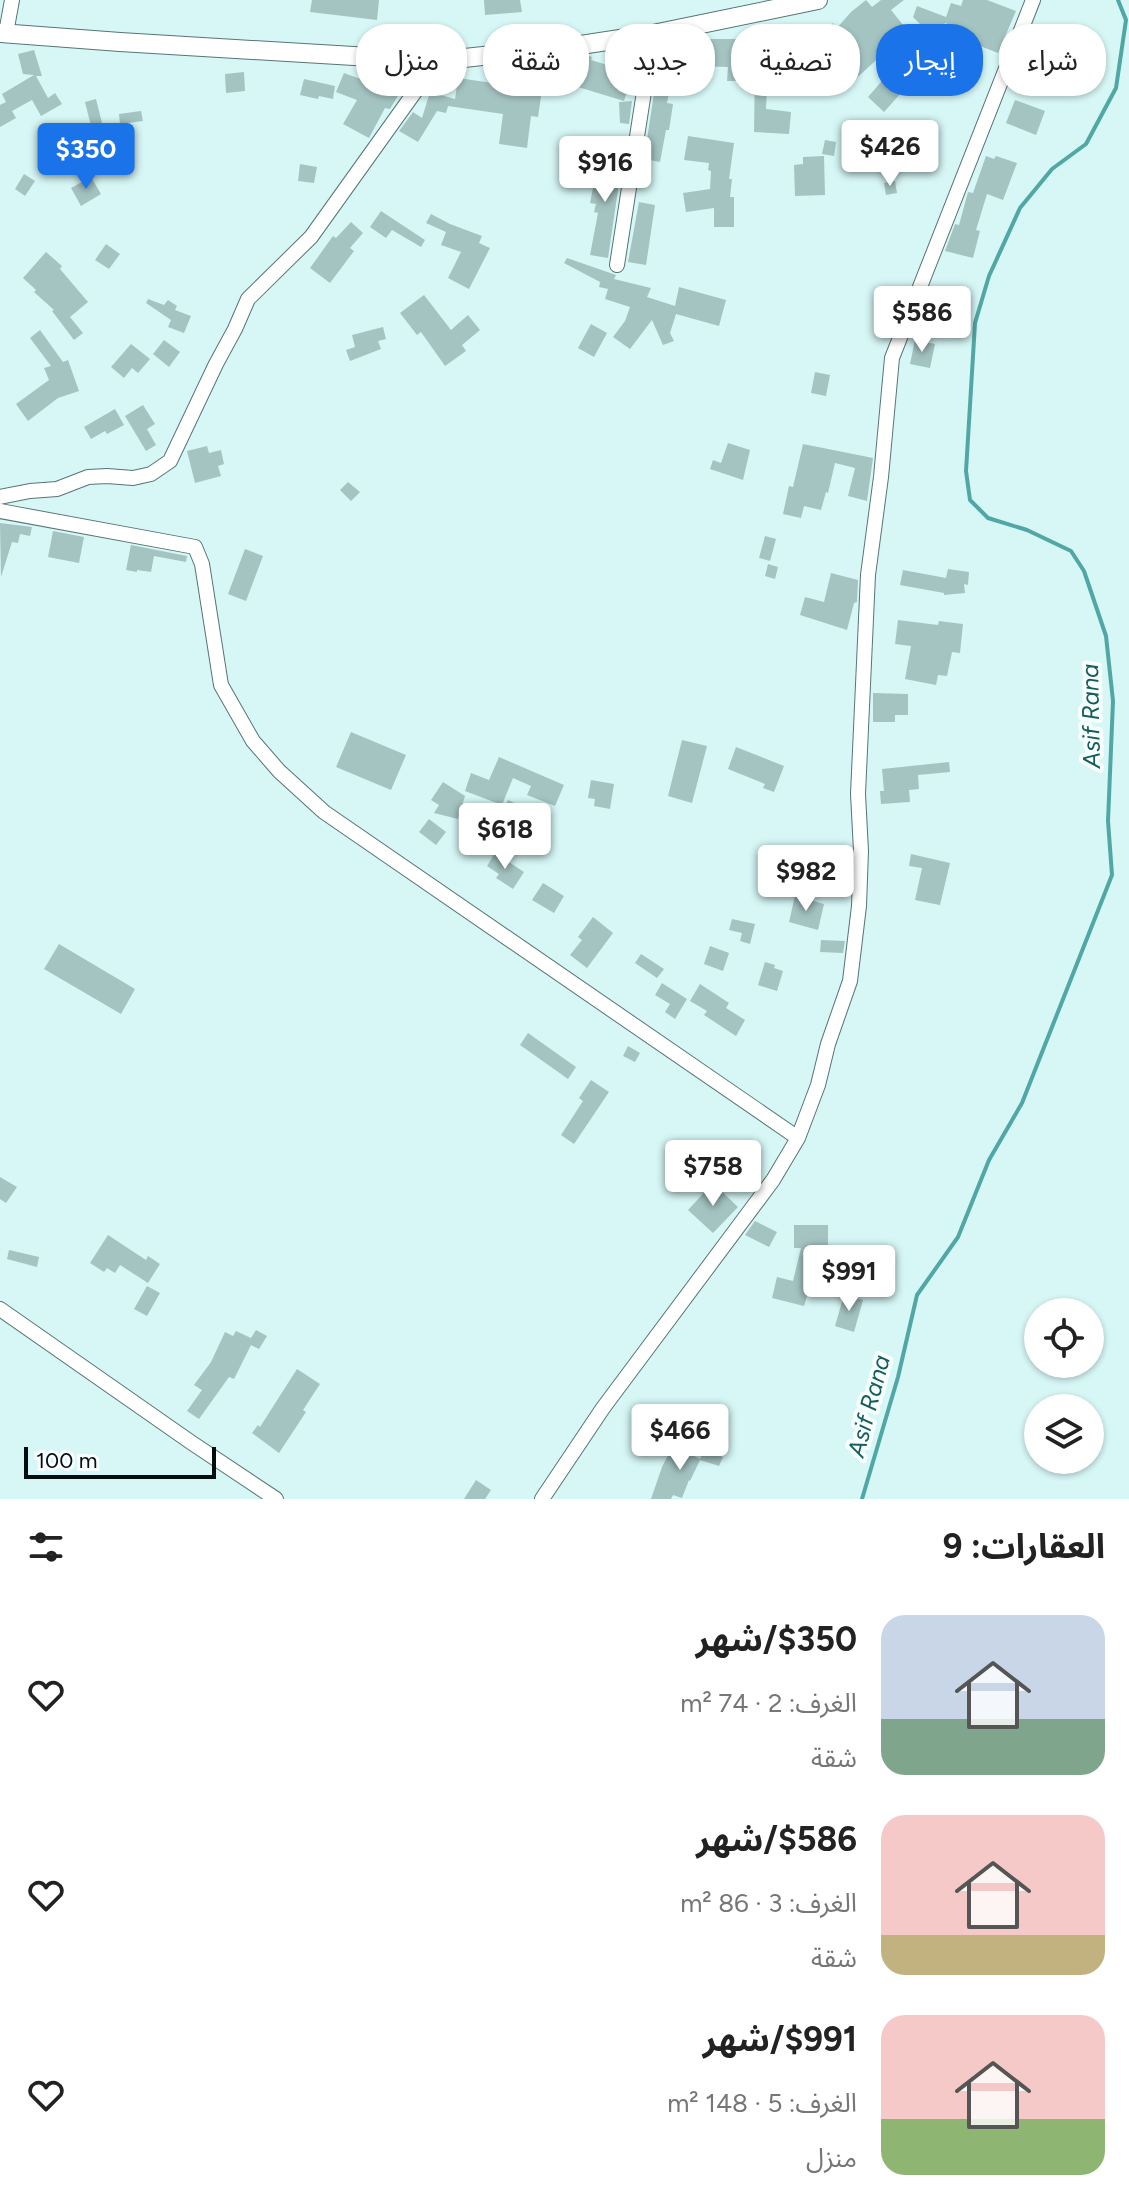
<!DOCTYPE html>
<html lang="ar">
<head>
<meta charset="utf-8">
<style>
	body { margin:0; font-family:Figtree,"Noto Sans Arabic",sans-serif; background:#f6f6f6; color:#222; direction:rtl; height:100vh; display:flex; flex-direction:column; font-size:30px; white-space:nowrap }
	* { box-sizing:border-box; margin:0 }
	p { font-size:26px; color:#767676 }
	.icon { flex:none; width:44px; height:44px; fill:none; stroke:currentColor; stroke-width:2; stroke-linecap:round; stroke-linejoin:round }
	.map { position:relative; height:1499px; overflow:hidden; direction:ltr }
	.side { display:flex; flex-direction:column; background:#fff; flex:1 }
	.side>* { flex:none }
	.top-card { position:absolute; left:24px; top:24px; width:1082px; height:72px; direction:rtl; display:flex; gap:16px }
	.fabs { position:absolute; left:1024px; top:1298px; display:grid; gap:16px }
	.fabs a { display:grid; place-items:center; width:80px; height:80px; border-radius:50%; background:#fff; box-shadow:0 2px 6px #0004; font-size:40px }
	.scale { position:absolute; left:24px; bottom:20px; width:192px; box-sizing:border-box; padding-left:8px; border:4px solid #040e0e; border-top:0; font-size:22px; line-height:28px; white-space:nowrap; color:#040e0e; -webkit-text-stroke:6px #f8fefe; paint-order:stroke }
	.price { position:absolute; translate:-50% -68px; padding:0 18px; border-radius:8px; background:#fff; color:#222; font-size:26px; line-height:52px; filter:drop-shadow(0 2px 4px #0008) }
	.price::after { content:''; position:absolute; left:50%; top:48px; width:24px; height:18px; margin-left:-12px; background:inherit; clip-path:polygon(0 0,100% 0,50% 100%) }
	.price.on { background:#1a73e8; color:#fff }
	ul { padding:0; list-style:none }
	li { display:flex; align-items:center; gap:24px; height:200px; padding:0 24px }
	li span { display:grid; place-items:center; flex:none; width:224px; height:160px; border-radius:24px; color:#555 }
	li>.icon { margin-inline-start:auto }
	span .icon { width:96px; height:96px; fill:#fffc; stroke-width:1 }
	li b { font-size:34px }
	h2 { display:flex; justify-content:space-between; align-items:center; height:96px; padding:0 24px; font-size:34px }
	.chip { padding:0 28px; border-radius:32px; background:#fff; box-shadow:0 2px 6px #0004; font-size:28px; line-height:72px }
	.chip.on { background:#1a73e8; color:#fff }
	.map>svg:first-child { display:block }
</style>
</head>
<body>
<div class="map">
<svg width="1129" height="1499" viewBox="0 0 1129 1499">
	<rect width="100%" height="100%" fill="#d6f7f6"/>
	<g fill="none" stroke-linecap="round" stroke-linejoin="round">
		<!-- stream -->
		<path stroke="#51a7a5" stroke-width="4" d="M 862,1499 L 898,1377 L 917,1295 L 958,1237 L 989,1160 L 1022,1103 L 1112,875 L 1108,821 L 1113,701 L 1106,636 L 1084,571 L 1071,551 L 1027,530 L 988,518 L 970,500 L 966,471 L 975,323 L 989,276 L 1020,208 L 1052,169 L 1086,144 L 1116,88 L 1126,20 L 1118,0"/>
	</g>
	<!-- building -->
	<path fill="#a4c4c2" d="M 312,0 L 379,0 L 377,20 L 310,12 Z
		M 484,0 L 520,0 L 522,12 L 485,15 Z
		M 866,0 L 872,7 L 881,0 L 904,0 L 891,10 L 908,31 L 849,85 L 811,43 L 833,23 L 837,28 L 851,12 Z
		M 963,0 L 987,0 L 1016,11 L 998,53 L 965,40 L 969,32 L 945,23 L 937,43 L 953,53 L 945,64 L 926,51 L 895,88 L 901,93 L 884,112 L 868,97 L 926,30 L 913,17 L 917,6 L 946,17 L 951,3 L 961,6 Z
		M 697,39 L 737,39 L 737,45 L 759,46 L 759,50 L 794,51 L 793,88 L 767,88 L 766,109 L 791,112 L 789,134 L 754,132 L 755,71 L 745,71 L 743,81 L 727,81 L 728,67 L 697,66 Z
		M 34,50 L 42,76 L 36,76 L 48,98 L 55,93 L 62,104 L 41,116 L 32,100 L 12,111 L 16,118 L 0,127 L 0,105 L 6,102 L 2,94 L 34,75 L 23,74 L 18,54 Z
		M 589,56 L 592,57 L 591,60 L 633,73 L 624,101 L 578,87 L 583,70 L 573,68 L 576,58 Z
		M 658,67 L 673,71 L 667,103 L 673,104 L 669,130 L 666,130 L 660,162 L 644,159 Z
		M 376,69 L 389,70 L 386,87 L 393,88 L 392,93 L 399,94 L 390,109 L 385,108 L 369,138 L 343,124 L 357,100 L 336,92 L 344,73 L 374,84 Z
		M 244,72 L 245,91 L 226,93 L 225,74 Z
		M 458,78 L 542,90 L 538,117 L 531,116 L 527,148 L 499,144 L 503,114 L 448,106 L 446,113 L 437,111 L 418,142 L 399,131 L 413,112 L 422,118 L 430,92 L 455,99 Z
		M 304,79 L 335,86 L 333,99 L 319,96 L 318,99 L 300,95 Z
		M 96,99 L 102,123 L 91,126 L 85,102 Z
		M 1015,100 L 1045,111 L 1036,135 L 1006,123 Z
		M 632,101 L 629,124 L 620,123 L 619,102 Z
		M 141,111 L 143,121 L 120,124 L 119,114 Z
		M 903,129 L 903,149 L 877,150 L 876,130 Z
		M 688,136 L 734,143 L 729,179 L 732,179 L 730,197 L 734,197 L 734,227 L 714,227 L 714,208 L 686,212 L 683,193 L 710,189 L 711,171 L 708,170 L 709,163 L 684,160 Z
		M 825,140 L 836,142 L 834,156 L 822,154 Z
		M 824,156 L 825,195 L 795,196 L 794,165 L 803,164 L 803,157 Z
		M 986,156 L 994,159 L 996,156 L 1017,163 L 1003,200 L 987,194 L 976,230 L 980,231 L 973,258 L 945,251 L 955,224 L 959,225 L 968,192 L 973,193 Z
		M 596,158 L 622,163 L 608,258 L 590,255 L 598,213 L 594,212 L 596,204 L 590,203 L 595,178 L 592,177 Z
		M 300,164 L 317,167 L 314,183 L 298,181 Z
		M 24,174 L 35,181 L 25,196 L 15,189 Z
		M 91,177 L 101,194 L 81,206 L 71,188 Z
		M 895,181 L 897,193 L 886,195 L 884,183 Z
		M 639,202 L 655,205 L 646,265 L 628,262 Z
		M 381,211 L 425,240 L 421,247 L 392,230 L 386,238 L 370,227 Z
		M 431,214 L 450,224 L 482,236 L 479,243 L 490,248 L 469,289 L 448,278 L 461,252 L 441,245 L 446,232 L 426,223 Z
		M 351,222 L 363,233 L 350,248 L 354,251 L 330,283 L 310,268 L 333,236 L 336,238 Z
		M 106,244 L 120,254 L 109,269 L 95,260 Z
		M 46,252 L 62,266 L 60,269 L 88,302 L 70,317 L 83,333 L 74,340 L 52,311 L 54,310 L 34,292 L 36,290 L 23,278 Z
		M 567,258 L 616,275 L 614,279 L 651,288 L 647,297 L 675,306 L 679,287 L 726,300 L 719,326 L 676,314 L 670,333 L 674,341 L 663,345 L 652,320 L 630,349 L 613,337 L 625,321 L 630,307 L 605,299 L 608,289 L 599,287 L 600,282 L 564,263 Z
		M 424,295 L 451,330 L 468,315 L 480,330 L 462,345 L 466,351 L 445,366 L 421,332 L 417,335 L 400,313 Z
		M 148,299 L 164,305 L 168,300 L 177,306 L 175,310 L 191,316 L 184,333 L 168,327 L 171,320 L 146,303 Z
		M 591,324 L 607,333 L 594,357 L 578,348 Z
		M 383,327 L 386,339 L 378,341 L 381,349 L 350,361 L 346,350 L 355,347 L 352,335 Z
		M 40,330 L 63,362 L 68,360 L 79,391 L 58,398 L 28,421 L 16,404 L 49,380 L 44,368 L 51,366 L 30,338 Z
		M 164,340 L 180,352 L 169,367 L 153,354 Z
		M 915,340 L 935,344 L 930,368 L 910,364 Z
		M 131,344 L 150,359 L 138,373 L 132,368 L 124,378 L 111,367 Z
		M 815,372 L 830,375 L 826,396 L 811,393 Z
		M 143,405 L 155,424 L 147,429 L 156,445 L 146,451 L 125,416 Z
		M 115,409 L 124,425 L 107,434 L 105,431 L 91,439 L 84,427 Z
		M 728,443 L 750,450 L 743,480 L 710,469 L 713,460 L 721,463 Z
		M 803,444 L 873,458 L 867,501 L 848,496 L 855,468 L 835,463 L 828,493 L 826,492 L 821,510 L 804,506 L 801,518 L 783,514 L 789,486 L 793,487 Z
		M 207,446 L 209,453 L 221,450 L 224,464 L 218,466 L 221,476 L 195,483 L 187,451 Z
		M 348,482 L 360,492 L 351,501 L 340,490 Z
		M 0,523 L 32,527 L 30,536 L 20,534 L 18,543 L 12,542 L 1,577 Z
		M 53,531 L 84,537 L 79,563 L 48,557 Z
		M 765,536 L 776,539 L 770,561 L 759,558 Z
		M 131,545 L 187,556 L 186,562 L 154,556 L 151,572 L 137,570 L 137,572 L 126,570 Z
		M 245,549 L 263,556 L 246,601 L 228,594 Z
		M 768,564 L 778,567 L 775,579 L 765,576 Z
		M 948,569 L 969,572 L 968,585 L 964,584 L 965,593 L 944,595 L 944,593 L 900,585 L 903,570 L 946,578 Z
		M 831,573 L 858,580 L 857,602 L 854,603 L 847,630 L 800,615 L 805,597 L 824,602 Z
		M 898,620 L 938,625 L 939,621 L 963,624 L 960,653 L 952,652 L 947,676 L 938,675 L 936,685 L 905,679 L 911,646 L 895,644 Z
		M 873,693 L 908,694 L 908,715 L 895,715 L 895,722 L 873,722 Z
		M 351,732 L 406,755 L 391,790 L 336,767 Z
		M 682,740 L 707,746 L 692,803 L 668,796 Z
		M 736,747 L 784,766 L 774,792 L 763,788 L 765,784 L 728,769 Z
		M 499,757 L 564,785 L 555,806 L 527,795 L 531,786 L 513,778 L 502,805 L 465,791 L 471,773 L 489,780 Z
		M 949,762 L 950,772 L 918,775 L 919,789 L 909,790 L 910,802 L 881,804 L 880,791 L 884,791 L 882,769 Z
		M 591,780 L 614,784 L 610,809 L 594,806 L 595,799 L 588,798 Z
		M 443,782 L 465,796 L 458,819 L 434,813 L 439,805 L 431,800 Z
		M 508,800 L 521,806 L 516,817 L 503,811 Z
		M 429,819 L 446,832 L 436,845 L 419,832 Z
		M 495,853 L 524,872 L 513,889 L 496,878 L 499,874 L 487,866 Z
		M 911,854 L 950,863 L 940,905 L 915,900 L 922,868 L 909,866 Z
		M 543,883 L 564,896 L 554,913 L 532,900 Z
		M 795,896 L 824,904 L 818,930 L 789,922 Z
		M 593,917 L 613,933 L 587,968 L 570,955 L 582,940 L 578,937 Z
		M 732,919 L 755,924 L 750,944 L 740,941 L 742,933 L 729,930 Z
		M 821,940 L 845,941 L 843,953 L 820,952 Z
		M 59,944 L 135,989 L 121,1014 L 44,969 Z
		M 710,946 L 729,953 L 723,971 L 704,964 Z
		M 641,954 L 664,969 L 657,978 L 635,963 Z
		M 765,962 L 775,965 L 774,968 L 783,971 L 777,991 L 758,985 Z
		M 662,983 L 687,999 L 675,1019 L 665,1012 L 670,1004 L 655,995 Z
		M 700,984 L 729,1003 L 726,1008 L 745,1020 L 736,1036 L 704,1015 L 707,1011 L 690,1001 Z
		M 528,1033 L 576,1067 L 568,1079 L 520,1045 Z
		M 628,1046 L 640,1053 L 635,1062 L 623,1056 Z
		M 591,1080 L 609,1092 L 574,1144 L 561,1135 L 583,1101 L 579,1098 Z
		M 0,1177 L 17,1187 L 6,1203 L 0,1199 Z
		M 713,1183 L 738,1207 L 713,1233 L 688,1210 Z
		M 755,1221 L 777,1232 L 769,1247 L 745,1235 Z
		M 794,1225 L 828,1225 L 828,1262 L 817,1263 L 804,1306 L 772,1298 L 777,1277 L 793,1281 L 801,1248 L 794,1248 Z
		M 108,1235 L 146,1260 L 148,1256 L 160,1264 L 148,1283 L 120,1265 L 115,1273 L 107,1268 L 104,1272 L 90,1263 Z
		M 9,1250 L 39,1257 L 37,1267 L 7,1259 Z
		M 147,1286 L 160,1293 L 147,1316 L 134,1309 Z
		M 844,1295 L 863,1300 L 854,1332 L 835,1326 Z
		M 256,1330 L 267,1336 L 259,1349 L 251,1345 L 234,1379 L 229,1377 L 199,1419 L 187,1411 L 202,1390 L 194,1385 L 211,1362 L 225,1332 L 233,1336 L 236,1331 L 251,1338 Z
		M 297,1369 L 320,1384 L 303,1410 L 306,1412 L 279,1453 L 252,1433 L 258,1425 L 260,1427 Z
		M 673,1445 L 700,1459 L 705,1450 L 723,1457 L 719,1466 L 700,1460 L 690,1481 L 689,1480 L 682,1498 L 673,1495 L 671,1499 L 651,1499 L 662,1467 Z
		M 476,1480 L 491,1490 L 485,1499 L 464,1499 Z"/>
	<g fill="none" stroke-linecap="round" stroke-linejoin="round">
		<!-- minor casing -->
		<g stroke="#577574" stroke-width="16">
			<path id="minor" d="M 6,33 L 12,0
				M 617,265 L 653,34
				M 0,497 L 30,491 L 57,489 L 88,477 L 107,476 L 133,478 L 151,474 L 170,461 L 216,364 L 235,329 L 248,299 L 311,237 L 437,61
				M 0,511 L 195,547 L 202,564 L 221,685 L 253,741 L 279,771 L 324,812 L 798,1138
				M 0,1309 L 192,1443 L 276,1499
				M 542,1499 L 603,1408 L 773,1180 L 798,1138 L 818,1085 L 828,1044 L 850,981 L 859,906 L 861,851 L 858,794 L 868,575 L 881,477 L 892,358 L 1033,0"/>
		</g>
		<!-- major casing -->
		<g stroke="#577574" stroke-width="20">
			<path id="major" d="M 0,33 L 120,42 L 437,61 L 574,46 L 653,34 L 818,0"/>
		</g>
		<!-- minor -->
		<use href="#minor" stroke="#fff" stroke-width="14"/>
		<!-- major -->
		<use href="#major" stroke="#fff" stroke-width="18"/>
	</g>
	<g text-anchor="middle" stroke-width="8" stroke-linejoin="round" paint-order="stroke">
		<!-- water labels -->
		<g font-size="24" font-style="italic" fill="#145d5c" stroke="#f8fefe">
			<text transform="translate(1091 716) rotate(-91)" y="8">Asif Rana</text>
			<text transform="translate(869 1406) rotate(-75)" y="8">Asif Rana</text>
		</g>
	</g>
</svg>
<div class="fabs">
<a><svg class="icon" aria-label="locate" viewBox="0 0 24 24"><circle cx="12" cy="12" r="6"/><path d="M12 2v4M12 18v4M2 12h4M18 12h4"/></svg></a>
<a><svg class="icon" aria-label="layers" viewBox="0 0 24 24"><path d="M12 4l9 5-9 5-9-5zM3 14l9 5 9-5"/></svg></a>
</div>
<div class="scale">100 m</div>
<b class="price" style="left:890px;top:188px">$426</b>
<b class="price on" style="left:86px;top:191px">$350</b>
<b class="price" style="left:605px;top:204px">$916</b>
<b class="price" style="left:922px;top:354px">$586</b>
<b class="price" style="left:505px;top:871px">$618</b>
<b class="price" style="left:806px;top:913px">$982</b>
<b class="price" style="left:713px;top:1208px">$758</b>
<b class="price" style="left:849px;top:1313px">$991</b>
<b class="price" style="left:680px;top:1472px">$466</b>
<div class="top-card">
<a class="chip">شراء</a>
<a class="chip on">إيجار</a>
<a class="chip">تصفية</a>
<a class="chip">جديد</a>
<a class="chip">شقة</a>
<a class="chip">منزل</a>
</div>
</div>
<section class="side">
<h2>العقارات: 9<svg class="icon" aria-label="filters" viewBox="0 0 24 24"><path d="M4 7h16M4 17h16"/><circle cx="9" cy="7" r="2"/><circle cx="15" cy="17" r="2"/></svg></h2>
<ul>
<li><span style="background:linear-gradient(#c9d6e8 65%,#7fa58c 0)"><svg class="icon" aria-label="home" viewBox="0 0 24 24"><path d="M3 11l9-7 9 7M6 9v11h12V9"/></svg></span><div><b>$350/شهر</b><p>الغرف: 2 · 74 m²</p><p>شقة</p></div><svg class="icon" aria-label="heart" viewBox="0 0 24 24"><path d="M12 20l-8-8c-3-5 5-10 8-4 3-6 11-1 8 4z"/></svg></li>
<li><span style="background:linear-gradient(#f6c9c9 75%,#c2b280 0)"><svg class="icon" aria-label="home" viewBox="0 0 24 24"><path d="M3 11l9-7 9 7M6 9v11h12V9"/></svg></span><div><b>$586/شهر</b><p>الغرف: 3 · 86 m²</p><p>شقة</p></div><svg class="icon" aria-label="heart" viewBox="0 0 24 24"><path d="M12 20l-8-8c-3-5 5-10 8-4 3-6 11-1 8 4z"/></svg></li>
<li><span style="background:linear-gradient(#f6c9c9 65%,#8fb573 0)"><svg class="icon" aria-label="home" viewBox="0 0 24 24"><path d="M3 11l9-7 9 7M6 9v11h12V9"/></svg></span><div><b>$991/شهر</b><p>الغرف: 5 · 148 m²</p><p>منزل</p></div><svg class="icon" aria-label="heart" viewBox="0 0 24 24"><path d="M12 20l-8-8c-3-5 5-10 8-4 3-6 11-1 8 4z"/></svg></li>
</ul>
</section>
</body>
</html>
